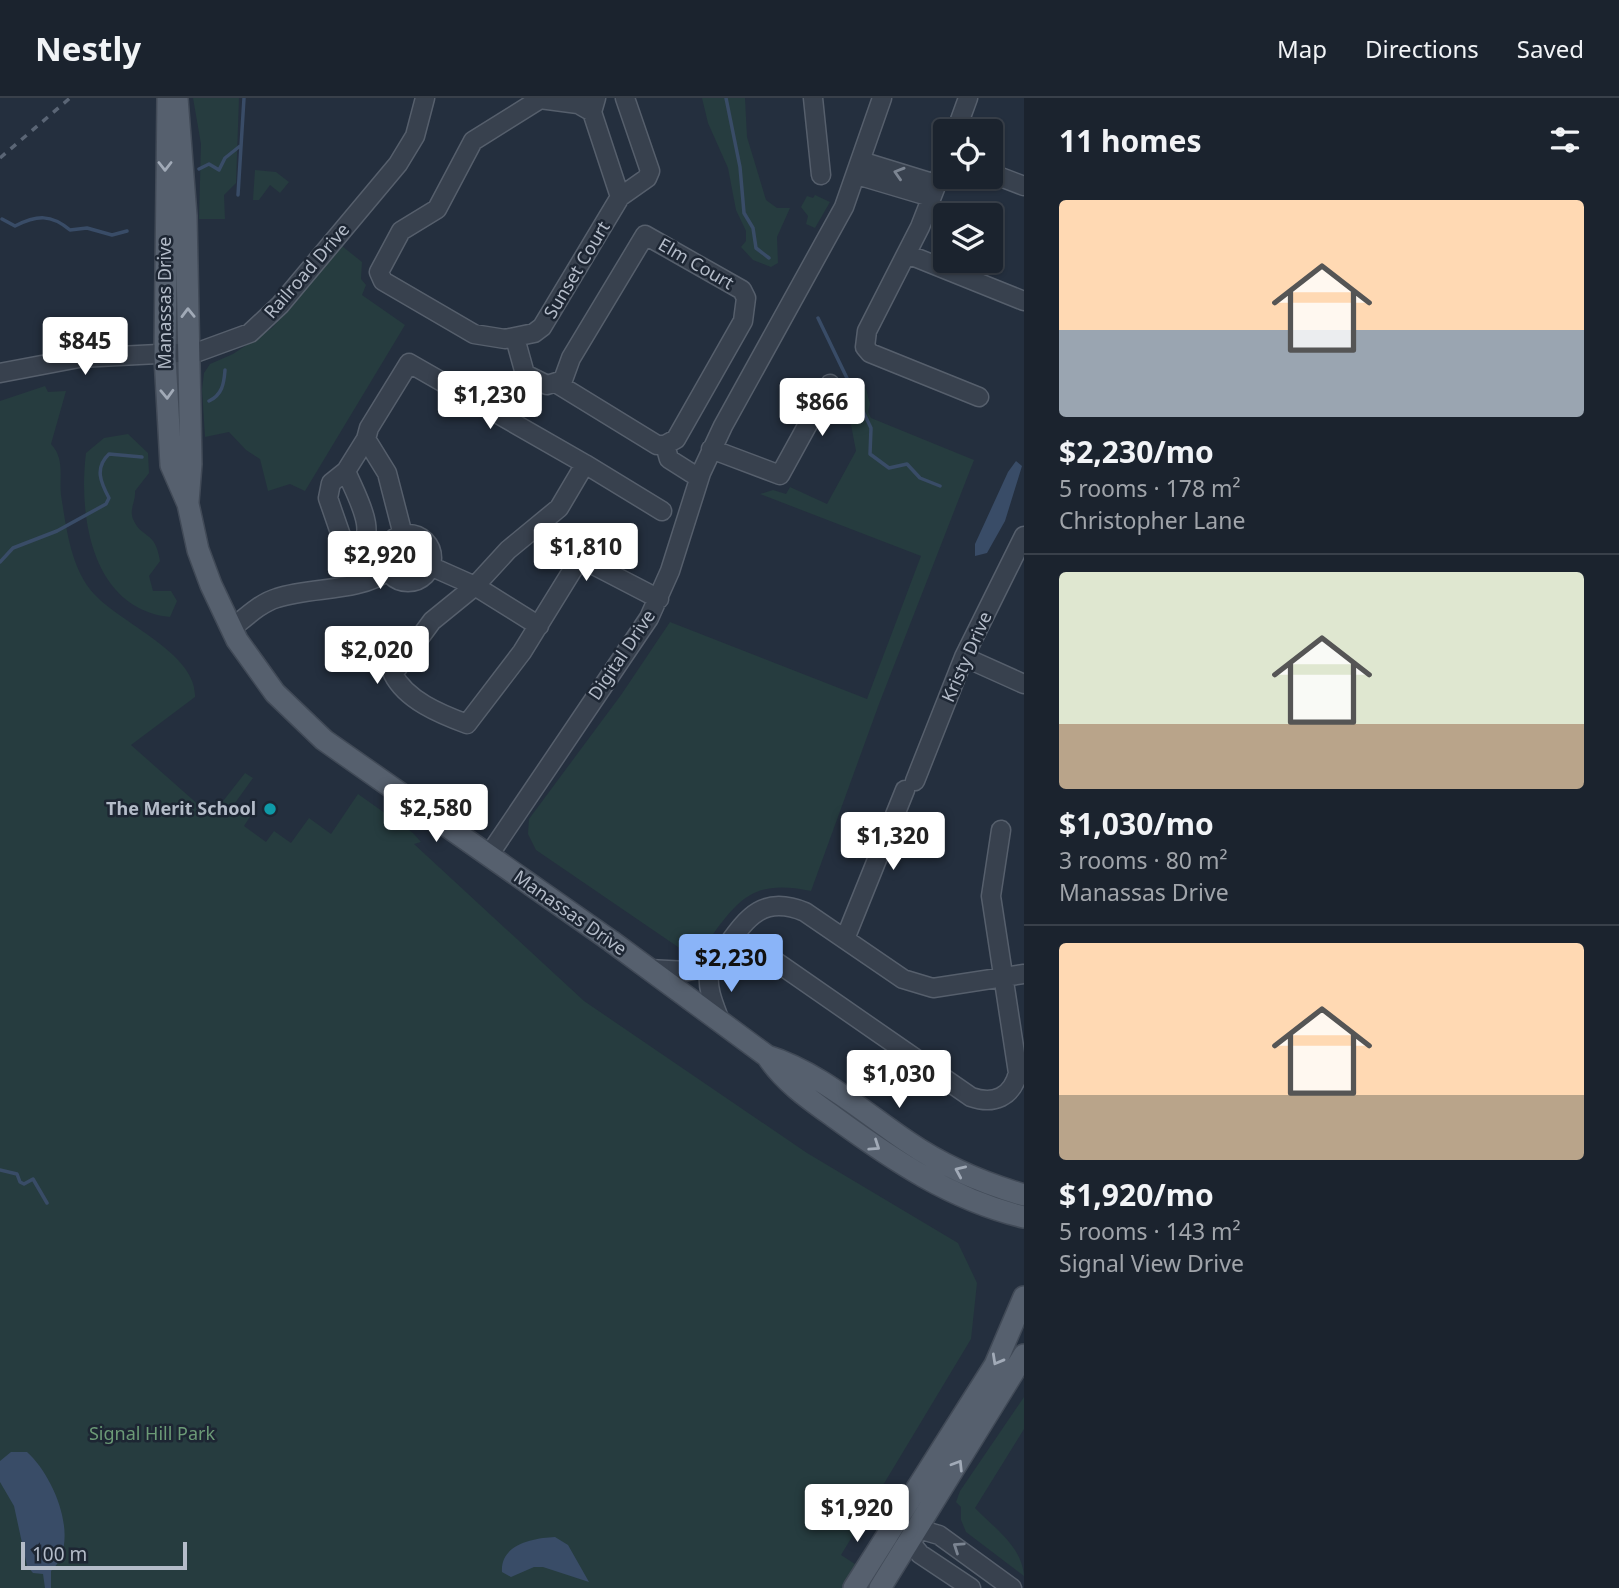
<!DOCTYPE html>
<html lang="en">
<head>
<meta charset="utf-8">
<style>
	body { margin:0; font-family:"Noto Sans",sans-serif; background:#242b36; color:#f1f3f6; height:100vh; display:flex; flex-direction:column; font-size:26px; white-space:nowrap }
	* { box-sizing:border-box; margin:0 }
	p { font-size:23px; color:#a0a4aa }
	.icon { flex:none; width:38px; height:38px; fill:none; stroke:currentColor; stroke-width:2; stroke-linecap:round; stroke-linejoin:round }
	.map { position:relative; flex:1; overflow:hidden }
	.side { display:flex; flex-direction:column; background:#1b232e; width:595px }
	.side>* { flex:none }
	.controls { position:absolute; left:933px; top:21px; display:grid; gap:14px }
	.controls a { display:grid; place-items:center; width:70px; height:70px; border-radius:7px; background:#1b232e; box-shadow:0 2px 5px #0004,0 0 0 2px #39404a; font-size:35px }
	.scale { position:absolute; left:21px; bottom:18px; width:166px; box-sizing:border-box; padding-left:7px; border:4px solid #b4bcc9; border-top:0; font-size:19px; line-height:24px; white-space:nowrap; color:#b4bcc9; -webkit-text-stroke:5px #1d2633; paint-order:stroke }
	.price { position:absolute; translate:-50% -60px; padding:0 16px; border-radius:7px; background:#fff; color:#222; font-size:23px; line-height:46px; filter:drop-shadow(0 2px 4px #0008) }
	.price::after { content:''; position:absolute; left:50%; top:42px; width:21px; height:16px; margin-left:-10px; background:inherit; clip-path:polygon(0 0,100% 0,50% 100%) }
	.price.active { background:#8ab4f8; color:#111 }
	ul { padding:0; list-style:none }
	li { display:grid; align-content:center; gap:14px; height:371px; padding:0 35px }
	li+li { border-top:2px solid #39404a }
	li span { display:grid; place-items:center; height:217px; border-radius:7px; color:#555 }
	li>.icon { margin-inline-start:auto }
	span .icon { width:126px; height:126px; fill:#fffc; stroke-width:1 }
	li b { font-size:30px }
	h2 { display:flex; justify-content:space-between; align-items:center; height:84px; padding:0 35px; font-size:30px }
	header { display:flex; align-items:center; gap:42px; box-sizing:border-box; height:98px; padding:0 35px; background:#1b232e; border-bottom:2px solid #39404a }
	header strong { font-size:33px }
	nav { display:flex; gap:38px; margin-inline-start:auto; font-size:24px }
	main { display:flex; flex:1; min-height:0 }
	.map>svg:first-child { display:block }
</style>
</head>
<body>
<header>
<strong>Nestly</strong>
<nav><a>Map</a><a>Directions</a><a>Saved</a></nav>
</header>
<main>
<div class="map">
<svg width="1024" height="1490" viewBox="0 0 1024 1490">
	<rect width="100%" height="100%" fill="#242f3e"/>
	<!-- green -->
	<path fill="#263c3f" d="M 193,0 L 239,0 L 236,85 L 224,97 L 225,121 L 199,121 L 201,46 Z
		M 702,0 L 745,0 L 747,39 L 766,102 L 777,110 L 790,110 L 777,139 L 778,165 L 771,169 L 753,162 L 741,149 L 746,143 L 746,133 L 736,112 L 728,70 L 708,25 Z
		M 255,72 L 276,74 L 289,84 L 280,95 L 270,87 L 259,102 L 253,102 Z
		M 815,97 L 830,104 L 815,130 L 806,126 L 808,118 L 801,109 L 807,98 L 813,100 Z
		M 342,148 L 362,164 L 361,181 L 366,187 L 362,197 L 405,227 L 305,393 L 290,386 L 268,393 L 260,361 L 246,352 L 229,334 L 205,339 L 202,291 L 204,275 L 210,266 L 233,256 L 272,230 Z
		M 854,283 L 866,291 L 870,306 L 868,314 L 871,320 L 974,362 L 879,606 L 811,793 C 757,782 741,797 711,839 L 712,852 L 697,862 L 536,752 L 528,736 L 529,721 L 621,597 L 670,524 L 867,601 L 921,458 L 760,396 L 773,392 L 786,396 L 790,389 L 827,406 L 856,353 L 849,316 L 849,286 Z
		M 45,288 L 48,294 L 66,293 L 51,346 C 65,361 59,378 61,397 C 66,428 70,464 89,490 C 113,523 197,553 195,599 L 131,647 L 210,717 L 220,714 L 220,707 L 245,675 L 253,680 L 235,705 L 251,717 L 244,728 L 266,744 L 274,733 L 291,745 L 309,720 L 331,736 L 358,696 L 413,735 L 421,744 L 414,746 L 584,903 L 807,1055 L 958,1145 L 977,1185 L 971,1241 L 841,1457 L 892,1490 L 0,1490 L 0,303 Z
		M 128,336 L 148,355 L 149,375 L 135,393 C 136,403 129,411 133,421 C 142,442 155,431 160,463 L 149,478 L 153,493 L 171,493 L 177,503 L 170,519 C 92,511 78,418 86,355 L 104,340 Z
		M 1024,1299 L 1024,1331 L 975,1410 C 994,1430 1022,1448 1024,1478 L 966,1434 L 961,1422 L 961,1409 L 956,1404 L 960,1393 Z"/>
	<!-- water -->
	<path fill="#394c67" d="M 1016,363 L 1022,368 L 1005,423 L 987,455 L 975,458 L 975,446 L 1008,374 Z
		M 11,1354 L 27,1354 C 54,1378 82,1444 51,1473 L 51,1490 L 45,1490 L 43,1476 L 33,1475 L 27,1468 L 14,1408 L 0,1384 L 0,1363 Z
		M 555,1439 L 568,1447 L 589,1484 L 543,1469 L 534,1469 L 511,1479 L 502,1474 C 500,1446 534,1440 555,1439 Z"/>
	<g fill="none" stroke-linecap="round" stroke-linejoin="round">
		<!-- stream -->
		<path stroke="#394c67" stroke-width="3.5" d="M 726,0 L 740,69 L 744,115 L 753,130 L 756,150 L 769,160
			M 199,71 L 209,66 L 219,72 L 225,60 L 240,48
			M 238,97 L 244,0
			M 2,121 L 15,128 C 37,117 51,116 70,132 L 87,130 L 112,137 L 127,133
			M 818,220 L 871,330 L 870,356 L 889,370 L 907,366 L 920,380 L 940,388
			M 209,303 C 222,297 224,286 225,272
			M 0,464 L 13,450 L 57,433 L 106,406 L 109,400 C 101,385 94,370 109,356 L 142,359
			M 0,1072 L 17,1076 L 20,1084 L 24,1086 L 33,1081 L 47,1105"/>
		<!-- minor casing -->
		<g stroke="#565f6c" stroke-width="21">
			<path id="minor" d="M 813,0 L 821,77
				M 592,14 L 578,6 L 540,1 L 473,43 L 437,111 L 401,133 L 379,174 L 383,183 L 474,236 L 505,241 L 534,235 L 542,229 L 620,99 L 592,14 L 596,0
				M 956,33 L 968,0
				M 861,63 L 936,86
				M 945,65 L 920,129 L 867,233 L 865,249 L 870,255 L 979,299
				M 990,75 L 1024,88
				M 857,77 L 931,99
				M 620,99 L 647,80 L 650,73 L 625,0
				M 907,156 L 1024,203
				M 515,240 L 525,276 L 547,287 L 563,282 L 571,260 L 645,137 L 742,192 L 746,200 L 743,223 L 676,341 L 665,347 L 657,347 L 556,285
				M 0,275 L 79,260 L 198,254 L 250,235 L 280,207 L 398,66 L 415,38 L 425,0
				M 665,347 L 669,361 L 699,380
				M 711,351 L 780,377 L 830,286
				M 585,366 L 662,413
				M 346,373 L 331,385 L 328,400 L 346,452 L 353,454 C 383,440 355,396 346,373 L 366,341
				M 536,431 L 580,460 L 659,501
				M384 460a24 24 0 1 1 48 0a24 24 0 1 1-48 0Z
				M 403,437 L 387,375 L 366,341 L 369,330 L 409,265 L 585,366 L 559,410 L 508,452 L 475,488 L 430,468
				M 539,528 L 475,488 L 432,523 L 393,576 C 406,602 440,616 467,626 L 522,554 L 580,460
				M 231,531 C 245,520 260,505 277,500 C 313,488 356,495 388,473
				M 964,559 L 1024,586
				M 915,683 L 964,559 L 1024,438
				M 489,757 L 649,520 L 670,473 L 701,375 L 723,328 L 844,109 L 882,0
				M 845,841 L 905,692
				M 759,852 L 971,999 C 994,1007 1012,999 1018,975 L 991,798 L 1001,732
				M 648,871 L 688,873 L 711,869
				M 720,923 C 715,909 707,892 709,876 C 710,866 719,857 726,849 C 748,818 764,797 805,814 L 903,881 L 933,890 L 1024,876
				M 905,1427 L 939,1437 L 1012,1490
				M 901,1433 L 920,1456 L 971,1490"/>
		</g>
		<!-- major casing -->
		<g stroke="#414a57" stroke-width="24">
			<path id="major" d="M 168,0 L 165,259 L 171,367 L 188,406 L 198,452 L 211,487 L 237,542 L 275,595 L 324,642 L 611,843 L 767,958 C 819,974 863,1014 908,1044 C 943,1068 983,1085 1024,1097
				M 177,0 L 186,118 L 191,366 L 188,404
				M 767,958 C 784,984 809,1001 834,1019 C 893,1062 952,1102 1024,1119
				M 854,1490 L 995,1267 L 1024,1199
				M 880,1490 L 1024,1257"/>
		</g>
		<!-- minor -->
		<use href="#minor" stroke="#38414e" stroke-width="18"/>
		<!-- major -->
		<use href="#major" stroke="#56606e" stroke-width="21"/>
		<!-- rail -->
		<path stroke="#5a6575" stroke-width="3.5" stroke-dasharray="7 7" stroke-linecap="butt" d="M 0,60 L 70,0"/>
	</g>
	<!-- one-way arrows -->
	<defs><path id="oneway-chevron" d="M-2-3.5L2.5 0L-2 3.5" fill="none" stroke-width="1.6" stroke-linecap="round" stroke-linejoin="round" transform="scale(1.75)"/></defs>
	<g stroke="#a1aab7">
		<use href="#oneway-chevron" transform="translate(165 68) rotate(90)"/>
		<use href="#oneway-chevron" transform="translate(188 215) rotate(-91)"/>
		<use href="#oneway-chevron" transform="translate(167 296) rotate(88)"/>
		<use href="#oneway-chevron" transform="translate(875 1048) rotate(34)"/>
		<use href="#oneway-chevron" transform="translate(960 1073) rotate(-156)"/>
		<use href="#oneway-chevron" transform="translate(997 1262) rotate(119)"/>
		<use href="#oneway-chevron" transform="translate(958 1367) rotate(-58)"/>
	</g>
	<g stroke="#7c8592">
		<use href="#oneway-chevron" transform="translate(899 75) rotate(-163)"/>
		<use href="#oneway-chevron" transform="translate(958 1449) rotate(-146)"/>
	</g>
	<!-- markers -->
	<circle fill="#0f9aa8" stroke="#1d2633" stroke-width="2.5" cx="270" cy="711" r="7"/>
	<g text-anchor="middle" stroke-width="5" stroke-linejoin="round" paint-order="stroke">
		<!-- street labels -->
		<g font-size="18" fill="#b4bcc9" stroke="#1d2633">
			<text transform="translate(696 166) rotate(30)" y="6">Elm Court</text>
			<text transform="translate(577 172) rotate(-59)" y="6">Sunset Court</text>
			<text transform="translate(307 173) rotate(-49)" y="6">Railroad Drive</text>
			<text transform="translate(165 205) rotate(-90)" y="6">Manassas Drive</text>
			<text transform="translate(622 557) rotate(-56)" y="6">Digital Drive</text>
			<text transform="translate(967 559) rotate(-66)" y="6">Kristy Drive</text>
			<text transform="translate(570 815) rotate(35)" y="6">Manassas Drive</text>
		</g>
		<!-- poi labels -->
		<g font-size="18" font-weight="bold" fill="#b4bcc9" stroke="#1d2633" text-anchor="end">
			<text x="256" y="717">The Merit School</text>
		</g>
		<!-- park labels -->
		<g font-size="18" fill="#6b9a76" stroke="#1d2633">
			<text x="152" y="1342">Signal Hill Park</text>
		</g>
	</g>
</svg>
<div class="controls">
<a><svg class="icon" aria-label="locate" viewBox="0 0 24 24"><circle cx="12" cy="12" r="6"/><path d="M12 2v4M12 18v4M2 12h4M18 12h4"/></svg></a>
<a><svg class="icon" aria-label="layers" viewBox="0 0 24 24"><path d="M12 4l9 5-9 5-9-5zM3 14l9 5 9-5"/></svg></a>
</div>
<div class="scale">100 m</div>
<b class="price" style="left:85px;top:279px">$845</b>
<b class="price" style="left:490px;top:333px">$1,230</b>
<b class="price" style="left:822px;top:340px">$866</b>
<b class="price" style="left:586px;top:485px">$1,810</b>
<b class="price" style="left:380px;top:493px">$2,920</b>
<b class="price" style="left:377px;top:588px">$2,020</b>
<b class="price" style="left:436px;top:746px">$2,580</b>
<b class="price" style="left:893px;top:774px">$1,320</b>
<b class="price active" style="left:731px;top:896px">$2,230</b>
<b class="price" style="left:899px;top:1012px">$1,030</b>
<b class="price" style="left:857px;top:1446px">$1,920</b>
</div>
<section class="side">
<h2>11 homes<svg class="icon" aria-label="filters" viewBox="0 0 24 24"><path d="M4 7h16M4 17h16"/><circle cx="9" cy="7" r="2"/><circle cx="15" cy="17" r="2"/></svg></h2>
<ul>
<li><span style="background:linear-gradient(#ffd9b3 60%,#9aa5b1 0)"><svg class="icon" aria-label="home" viewBox="0 0 24 24"><path d="M3 11l9-7 9 7M6 9v11h12V9"/></svg></span><div><b>$2,230/mo</b><p>5 rooms · 178 m²</p><p>Christopher Lane</p></div></li>
<li><span style="background:linear-gradient(#dfe7d0 70%,#b9a48a 0)"><svg class="icon" aria-label="home" viewBox="0 0 24 24"><path d="M3 11l9-7 9 7M6 9v11h12V9"/></svg></span><div><b>$1,030/mo</b><p>3 rooms · 80 m²</p><p>Manassas Drive</p></div></li>
<li><span style="background:linear-gradient(#ffd9b3 70%,#b9a48a 0)"><svg class="icon" aria-label="home" viewBox="0 0 24 24"><path d="M3 11l9-7 9 7M6 9v11h12V9"/></svg></span><div><b>$1,920/mo</b><p>5 rooms · 143 m²</p><p>Signal View Drive</p></div></li>
</ul>
</section>
</main>
</body>
</html>
